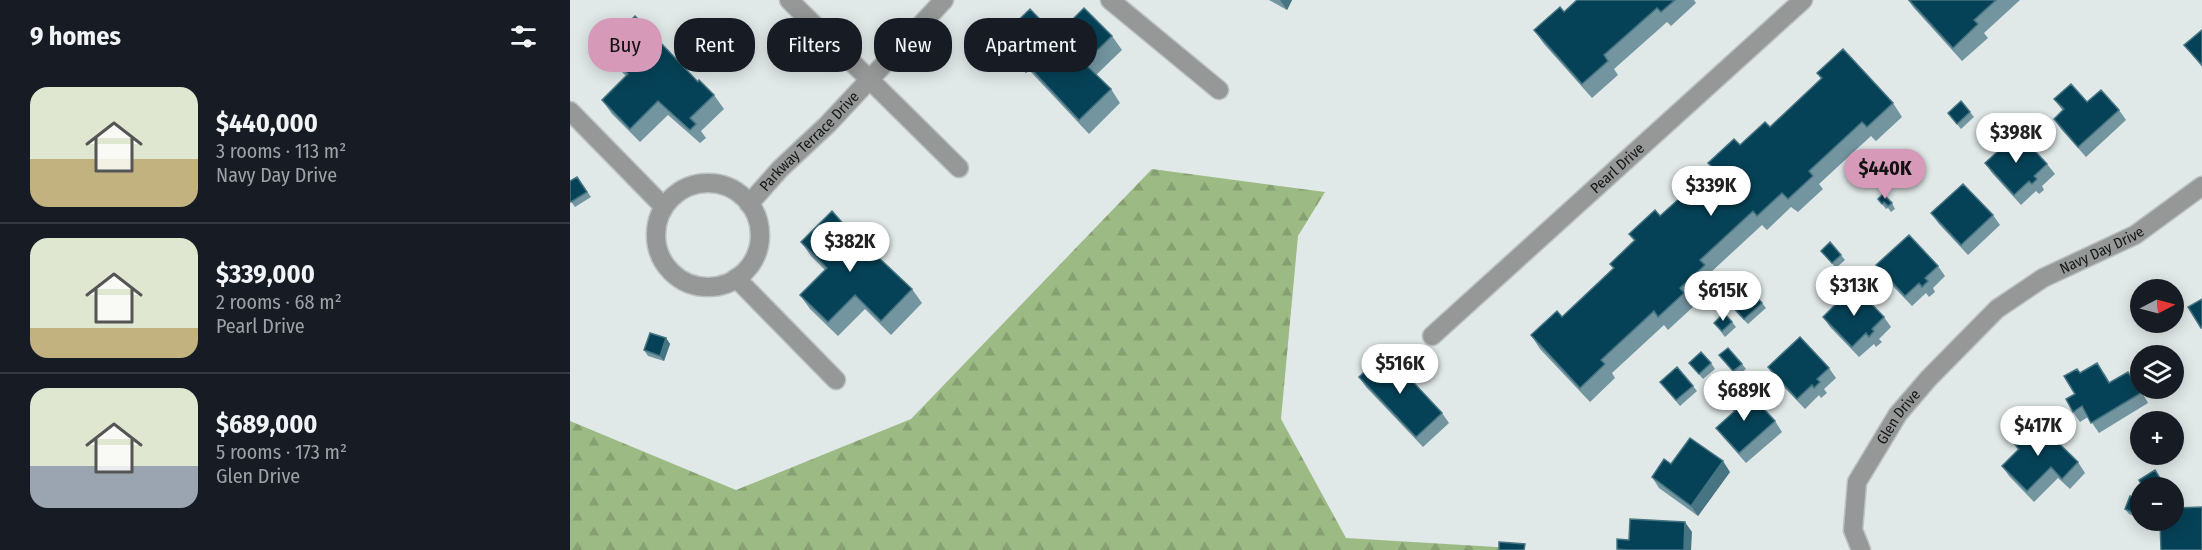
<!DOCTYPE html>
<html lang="en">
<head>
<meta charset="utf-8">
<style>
	body { margin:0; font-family:"Fira Sans Condensed",sans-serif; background:#242831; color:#f1f3f6; height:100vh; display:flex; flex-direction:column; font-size:22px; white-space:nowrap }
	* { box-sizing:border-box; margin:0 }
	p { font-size:20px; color:#9ea1a6 }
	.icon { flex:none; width:33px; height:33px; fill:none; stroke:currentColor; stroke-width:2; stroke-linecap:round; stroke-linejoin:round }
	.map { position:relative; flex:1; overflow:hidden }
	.sheet { display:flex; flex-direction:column; background:#171b24; width:570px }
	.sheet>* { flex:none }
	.guide { position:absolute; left:18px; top:18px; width:570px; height:54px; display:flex; gap:12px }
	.needle { width:39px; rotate:84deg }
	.fabs { position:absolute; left:1560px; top:279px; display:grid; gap:12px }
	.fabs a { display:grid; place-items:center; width:54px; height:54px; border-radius:50%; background:#171b24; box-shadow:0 3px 15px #0003; font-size:30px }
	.price { position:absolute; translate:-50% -51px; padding:0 14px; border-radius:21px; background:#fff; color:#222; font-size:20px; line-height:39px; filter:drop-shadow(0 2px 3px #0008) }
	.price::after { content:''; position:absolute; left:50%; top:36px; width:18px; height:14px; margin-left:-9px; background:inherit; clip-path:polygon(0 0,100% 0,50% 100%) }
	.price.active { background:#d699b8; color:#111 }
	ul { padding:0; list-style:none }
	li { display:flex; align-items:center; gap:18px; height:150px; padding:0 30px }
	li+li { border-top:2px solid #363941 }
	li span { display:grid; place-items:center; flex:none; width:168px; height:120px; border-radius:18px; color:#555 }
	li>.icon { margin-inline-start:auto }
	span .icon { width:72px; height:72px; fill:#fffc; stroke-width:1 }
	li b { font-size:26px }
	h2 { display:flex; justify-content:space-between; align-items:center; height:72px; padding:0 30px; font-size:26px }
	.tag { padding:0 21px; border-radius:24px; background:#171b24; box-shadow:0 3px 15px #0003; font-size:21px; line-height:54px }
	.tag.active { background:#d699b8; color:#111 }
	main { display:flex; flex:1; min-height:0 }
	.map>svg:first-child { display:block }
</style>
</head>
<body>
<main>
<section class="sheet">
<h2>9 homes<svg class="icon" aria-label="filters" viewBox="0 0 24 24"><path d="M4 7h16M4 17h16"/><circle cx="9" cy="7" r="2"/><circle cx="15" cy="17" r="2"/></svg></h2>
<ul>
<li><span style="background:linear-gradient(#dfe7d0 60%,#c2b280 0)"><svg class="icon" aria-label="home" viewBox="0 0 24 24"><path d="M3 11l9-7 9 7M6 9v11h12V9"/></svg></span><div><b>$440,000</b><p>3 rooms · 113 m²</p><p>Navy Day Drive</p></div></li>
<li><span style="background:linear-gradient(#dfe7d0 75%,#c2b280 0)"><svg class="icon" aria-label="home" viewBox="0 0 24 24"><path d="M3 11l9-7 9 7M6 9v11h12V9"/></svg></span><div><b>$339,000</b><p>2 rooms · 68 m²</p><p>Pearl Drive</p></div></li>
<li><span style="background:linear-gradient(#dfe7d0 65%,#9aa5b1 0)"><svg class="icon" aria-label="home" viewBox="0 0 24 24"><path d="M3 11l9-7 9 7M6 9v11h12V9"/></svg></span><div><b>$689,000</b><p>5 rooms · 173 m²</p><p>Glen Drive</p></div></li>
</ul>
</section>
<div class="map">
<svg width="1632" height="550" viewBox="0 0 1632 550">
	<defs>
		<pattern id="forest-firs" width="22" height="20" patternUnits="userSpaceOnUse" patternTransform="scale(1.5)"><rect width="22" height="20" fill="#9cbb84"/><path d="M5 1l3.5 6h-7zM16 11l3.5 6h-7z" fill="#86a071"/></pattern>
	</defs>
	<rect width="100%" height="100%" fill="#e0e8e8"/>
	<!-- forest -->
	<path fill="url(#forest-firs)" d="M 582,169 L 755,192 L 728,236 L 711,419 L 776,538 L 943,548 L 943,550 L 0,550 L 0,421 L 166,490 L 341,419 Z"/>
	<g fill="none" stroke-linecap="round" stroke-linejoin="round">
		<!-- minor casing -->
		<g stroke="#bbc2c2" stroke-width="21">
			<g id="minor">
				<path d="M 219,0 L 389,168"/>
				<path d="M 540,0 L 649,90"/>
				<path d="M 0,111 L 94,207"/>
				<circle cx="138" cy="235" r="52"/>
				<path id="s1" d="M 179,204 L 210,169 L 258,124 L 374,0"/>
				<path d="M 166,278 L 266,380"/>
				<path id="s2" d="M 862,336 L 1233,0"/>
				<path id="s3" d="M 1291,550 L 1283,530 L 1287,482 L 1328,414 L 1359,378 L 1427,309 L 1473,278 L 1565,235 L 1632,186"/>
			</g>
		</g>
		<!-- minor -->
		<use href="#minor" stroke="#969897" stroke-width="18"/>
	</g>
	<!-- wall -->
	<path fill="#7395a0" d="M 699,0 L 722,0 L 717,10 Z
		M 1007,0 L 1124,0 L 1126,3 L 1101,26 L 1097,22 L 1044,69 L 1048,75 L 1022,98 L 974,44 L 964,30 L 994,12 Z
		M 1338,0 L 1450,0 L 1414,33 L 1418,38 L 1392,61 L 1344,8 Z
		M 1632,30 L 1632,67 L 1614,45 Z
		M 486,36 L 542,36 L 552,50 L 526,75 L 541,89 L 550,103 L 519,134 L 459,70 L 456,73 L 438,54 L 428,40 Z
		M 33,48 L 128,82 L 144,95 L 154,109 L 131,131 L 136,138 L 130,143 L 98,115 L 70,142 L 42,114 L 32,100 L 56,76 L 42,62 Z
		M 1247,73 L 1323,103 L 1332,117 L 1306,141 L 1301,136 L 1249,184 L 1253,189 L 1228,212 L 1221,207 L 1197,230 L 1192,225 L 1140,273 L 1144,279 L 1120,301 L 1123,307 L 1098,330 L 1094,325 L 1042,373 L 1045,378 L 1020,402 L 970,349 L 961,335 L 992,317 L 1043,268 L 1040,264 L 1064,241 L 1059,234 L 1090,216 L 1142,168 L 1138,163 L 1200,127 L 1251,79 Z
		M 1484,99 L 1517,102 L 1549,110 L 1556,120 L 1516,157 L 1491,129 L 1484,119 L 1493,111 Z
		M 1400,112 L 1404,117 L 1391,129 L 1378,113 Z
		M 1415,163 L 1477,164 L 1485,174 L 1472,186 L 1474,190 L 1469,194 L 1466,191 L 1451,205 L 1422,173 Z
		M 7,177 L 21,197 L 5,207 L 0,200 Z
		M 1308,199 L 1322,203 L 1325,209 L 1321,212 L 1318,208 L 1316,209 Z
		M 1361,213 L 1423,215 L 1430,225 L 1398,255 L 1369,224 Z
		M 276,227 L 342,289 L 352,303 L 321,335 L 295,309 L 268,336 L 240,309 L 230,295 L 255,270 L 241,256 L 231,242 Z
		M 1251,251 L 1271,255 L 1275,260 L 1266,268 Z
		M 1306,265 L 1368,266 L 1375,276 L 1363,288 L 1365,292 L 1359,297 L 1356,293 L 1342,306 L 1313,276 Z
		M 1192,303 L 1196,308 L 1178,324 L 1166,312 L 1163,307 Z
		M 1253,317 L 1314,317 L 1321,327 L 1309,339 L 1312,342 L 1306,347 L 1304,344 L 1289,357 L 1260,327 Z
		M 1162,322 L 1166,327 L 1155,337 L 1144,323 Z
		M 96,338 L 100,344 L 94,361 L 78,356 L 74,350 Z
		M 1149,355 L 1172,364 L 1176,369 L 1167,376 Z
		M 1119,363 L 1141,363 L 1145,369 L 1133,379 Z
		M 1198,367 L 1259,368 L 1266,378 L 1254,389 L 1257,393 L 1251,398 L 1249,395 L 1235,409 L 1205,378 Z
		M 1510,373 L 1534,373 L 1540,383 L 1565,382 L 1578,403 L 1529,433 L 1518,417 L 1510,422 L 1503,412 L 1505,394 Z
		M 789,377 L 872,413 L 879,423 L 853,447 L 796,387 Z
		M 1090,382 L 1123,386 L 1127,391 L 1110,406 Z
		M 1155,399 L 1174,401 L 1205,421 L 1212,432 L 1176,463 L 1154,438 L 1146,428 L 1164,412 Z
		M 1443,442 L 1508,462 L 1515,473 L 1500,489 L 1488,478 L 1464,502 L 1439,476 L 1432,466 L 1448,450 Z
		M 1101,464 L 1160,472 L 1128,516 L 1089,488 L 1082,477 Z
		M 1560,496 L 1570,519 L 1559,514 L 1555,509 Z"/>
	<!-- shaded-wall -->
	<path fill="#477482" d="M 710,0 L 722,0 L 717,10 Z
		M 449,56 L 459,70 L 456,73 L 447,59 Z
		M 96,338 L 100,344 L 94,361 L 90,356 Z
		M 1558,372 L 1565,382 L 1578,403 L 1571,393 Z
		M 1153,461 L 1160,472 L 1128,516 L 1121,506 Z
		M 1570,504 L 1570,519 L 1566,514 Z
		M 1115,522 L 1122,532 L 1121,550 L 1114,550 Z"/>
	<!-- building -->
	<path fill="#064257" stroke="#477482" stroke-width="1.5" d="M 1007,0 L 1105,0 L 1091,12 L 1087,8 L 1034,55 L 1038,61 L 1012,84 L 964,30 L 990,7 L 994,12 Z
		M 1339,0 L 1426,0 L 1404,20 L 1408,24 L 1383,48 Z
		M 514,8 L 542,36 L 514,63 L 541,89 L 509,120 L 449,56 L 447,59 L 428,40 L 460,9 L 486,36 Z
		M 65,16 L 128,82 L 129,80 L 144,95 L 120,118 L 126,124 L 120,130 L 88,101 L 60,129 L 32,100 L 58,74 L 33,48 Z
		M 1632,30 L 1632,65 L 1614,45 Z
		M 1273,49 L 1323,103 L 1297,127 L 1292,122 L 1239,171 L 1243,176 L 1218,199 L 1212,193 L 1187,216 L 1183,211 L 1130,260 L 1135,265 L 1110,288 L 1114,293 L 1088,317 L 1084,311 L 1031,360 L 1035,364 L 1010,388 L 961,335 L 987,311 L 992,317 L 1044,268 L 1040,264 L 1065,240 L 1059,234 L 1085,210 L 1090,216 L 1143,168 L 1138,163 L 1164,139 L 1170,145 L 1195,122 L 1200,127 L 1252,78 L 1247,73 Z
		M 1501,84 L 1517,102 L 1531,90 L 1549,110 L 1508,147 L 1484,119 L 1494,109 L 1484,99 Z
		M 1391,101 L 1400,112 L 1387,124 L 1378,113 Z
		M 1448,133 L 1477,164 L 1464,176 L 1467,179 L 1462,184 L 1459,181 L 1444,195 L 1415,163 Z
		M 7,177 L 17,192 L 1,202 L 0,200 L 0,181 Z
		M 1393,184 L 1423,215 L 1391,245 L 1361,213 Z
		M 1313,194 L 1322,203 L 1318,206 L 1314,202 L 1312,204 L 1308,199 Z
		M 262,211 L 276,227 L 342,289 L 311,321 L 285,295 L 258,322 L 230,295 L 257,268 L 231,242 Z
		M 1339,235 L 1368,266 L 1355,278 L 1358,281 L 1352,287 L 1349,283 L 1335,296 L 1306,265 Z
		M 1260,242 L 1271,255 L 1262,263 L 1251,251 Z
		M 1284,286 L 1314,317 L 1302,329 L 1304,331 L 1299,337 L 1296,333 L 1282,347 L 1253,317 Z
		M 1180,290 L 1192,303 L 1174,319 L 1163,307 Z
		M 1632,299 L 1632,328 L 1631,328 L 1618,307 Z
		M 1154,313 L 1162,322 L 1152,331 L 1144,323 Z
		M 80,333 L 96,338 L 90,356 L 74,350 Z
		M 1230,337 L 1259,368 L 1247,379 L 1250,382 L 1244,388 L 1242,385 L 1227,399 L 1198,367 Z
		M 1158,348 L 1172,364 L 1163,371 L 1149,355 Z
		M 815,352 L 872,413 L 846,437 L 789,377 Z
		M 1131,352 L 1141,363 L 1129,374 L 1119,363 Z
		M 1527,363 L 1539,383 L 1558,372 L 1571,393 L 1521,423 L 1512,406 L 1503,412 L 1496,399 L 1505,394 L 1494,376 L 1507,369 L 1510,373 Z
		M 1107,367 L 1123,386 L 1106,400 L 1090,382 Z
		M 1164,391 L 1174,401 L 1181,395 L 1205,421 L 1169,453 L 1146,428 L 1166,410 L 1155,399 Z
		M 1465,420 L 1508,462 L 1492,479 L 1481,467 L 1457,491 L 1432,466 L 1449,449 L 1443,442 Z
		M 1120,438 L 1153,461 L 1121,506 L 1082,477 L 1094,459 L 1101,464 Z
		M 1585,470 L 1596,488 L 1573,488 L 1569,480 Z
		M 1560,496 L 1570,500 L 1570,504 L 1566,514 L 1555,509 Z
		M 1632,507 L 1632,550 L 1591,550 L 1590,521 L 1605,520 L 1605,508 Z
		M 1060,519 L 1115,522 L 1114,550 L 1057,550 L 1047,549 L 1047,539 L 1059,540 Z
		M 929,542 L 955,544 L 954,550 L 929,550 Z"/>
	<g text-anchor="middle" stroke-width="6" stroke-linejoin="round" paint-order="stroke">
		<!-- street labels -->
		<g font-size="15" fill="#141717" stroke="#edf5f5">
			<text dy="5" stroke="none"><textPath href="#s1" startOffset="87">Parkway Terrace Drive</textPath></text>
			<text dy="5" stroke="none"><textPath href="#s2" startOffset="250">Pearl Drive</textPath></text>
			<text dy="5" stroke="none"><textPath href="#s3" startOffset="414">Navy Day Drive</textPath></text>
			<text dy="5" stroke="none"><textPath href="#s3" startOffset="147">Glen Drive</textPath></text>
		</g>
	</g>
</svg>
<div class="fabs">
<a><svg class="needle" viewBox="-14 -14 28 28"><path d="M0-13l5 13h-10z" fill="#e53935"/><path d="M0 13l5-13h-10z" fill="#9ea1a6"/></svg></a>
<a><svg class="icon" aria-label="layers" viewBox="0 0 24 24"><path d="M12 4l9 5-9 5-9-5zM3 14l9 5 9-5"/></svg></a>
<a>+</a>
<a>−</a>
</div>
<b class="price" style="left:1446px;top:164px">$398K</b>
<b class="price active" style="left:1315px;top:200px">$440K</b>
<b class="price" style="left:1141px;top:217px">$339K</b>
<b class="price" style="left:280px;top:273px">$382K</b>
<b class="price" style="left:1284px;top:317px">$313K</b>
<b class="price" style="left:1153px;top:322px">$615K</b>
<b class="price" style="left:830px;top:395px">$516K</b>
<b class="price" style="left:1174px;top:422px">$689K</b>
<b class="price" style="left:1468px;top:457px">$417K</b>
<div class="guide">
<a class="tag active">Buy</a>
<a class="tag">Rent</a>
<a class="tag">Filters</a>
<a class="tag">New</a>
<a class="tag">Apartment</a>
</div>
</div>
</main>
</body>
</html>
